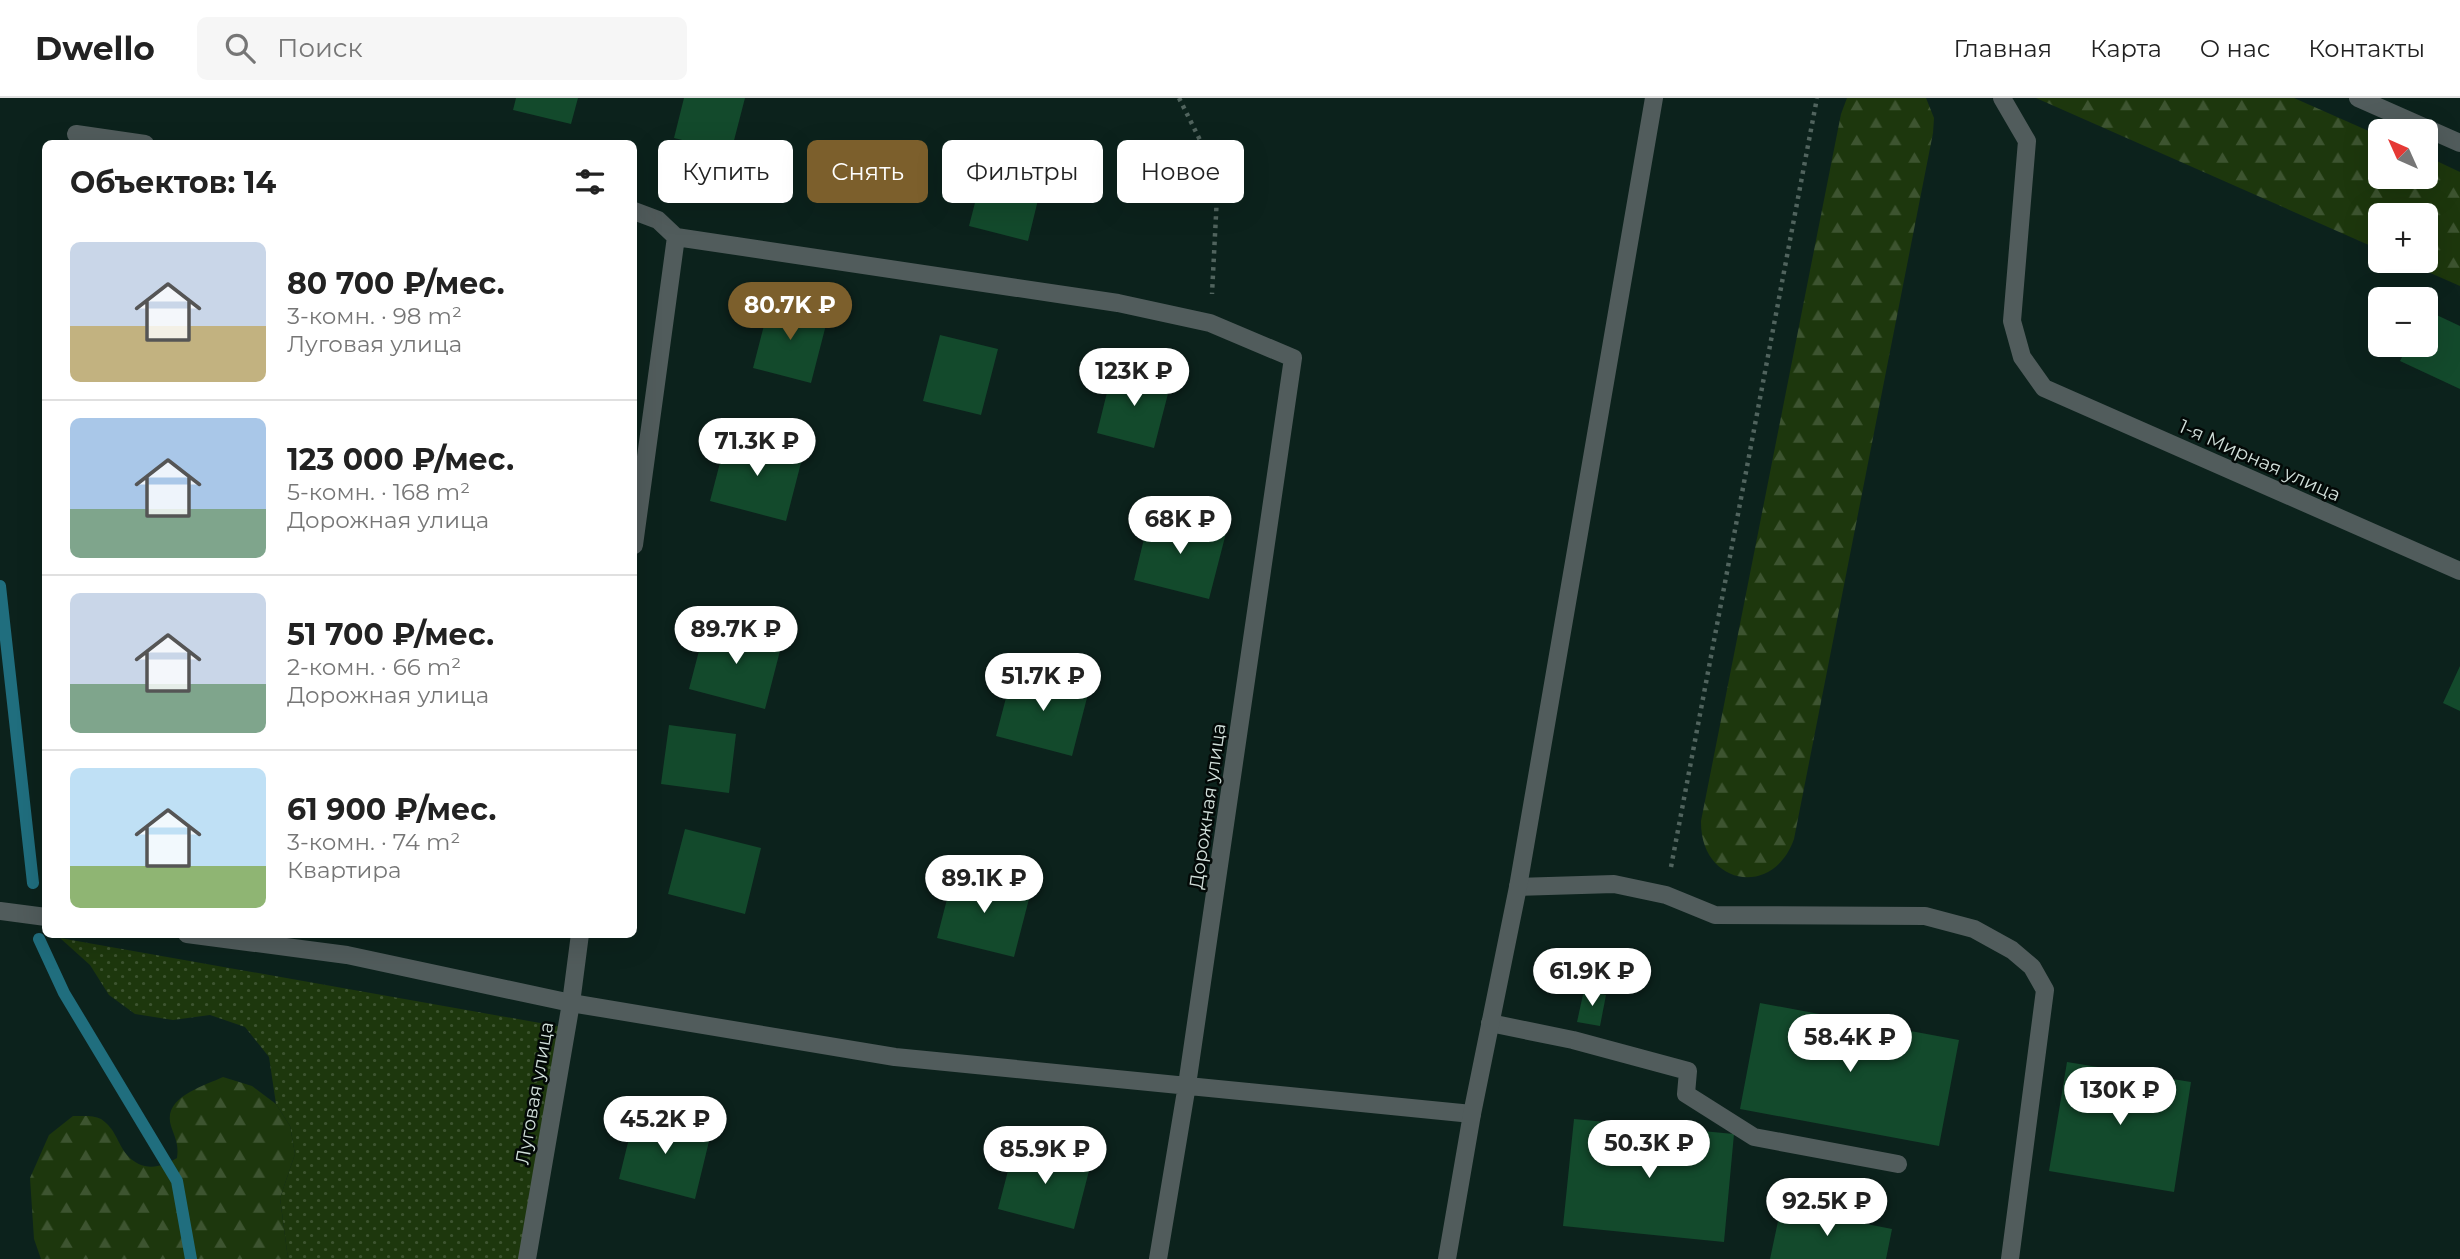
<!DOCTYPE html>
<html lang="ru">
<head>
<meta charset="utf-8">
<style>
	body { margin:0; font-family:Montserrat,sans-serif; background:#f6f6f6; color:#222; height:100vh; display:flex; flex-direction:column; font-size:26px; white-space:nowrap }
	* { box-sizing:border-box; margin:0 }
	p { font-size:23px; color:#767676 }
	.icon { flex:none; width:38px; height:38px; fill:none; stroke:currentColor; stroke-width:2; stroke-linecap:round; stroke-linejoin:round }
	.map { position:relative; flex:1; overflow:hidden }
	.panel { position:absolute; left:42px; top:42px; width:595px; height:798px; display:flex; flex-direction:column; background:#fff; border-radius:10px; box-shadow:0 7px 28px #0002 }
	.panel>* { flex:none }
	.hud { position:absolute; left:658px; top:42px; width:665px; height:63px; display:flex; gap:14px }
	.needle { width:46px; rotate:315deg }
	.tools { position:absolute; left:2368px; top:21px; display:grid; gap:14px }
	.tools a { display:grid; place-items:center; width:70px; height:70px; border-radius:10px; background:#fff; box-shadow:0 7px 28px #0002; font-size:35px }
	.price { position:absolute; translate:-50% -60px; padding:0 16px; border-radius:24px; background:#fff; color:#222; font-size:23px; line-height:46px; filter:drop-shadow(0 2px 4px #0008) }
	.price::after { content:''; position:absolute; left:50%; top:42px; width:21px; height:16px; margin-left:-10px; background:inherit; clip-path:polygon(0 0,100% 0,50% 100%) }
	.price.current { background:#7c5f2c; color:#fff }
	ul { padding:0; list-style:none }
	li { display:flex; align-items:center; gap:21px; height:175px; padding:0 28px }
	li+li { border-top:2px solid #e0e0e0 }
	li span { display:grid; place-items:center; flex:none; width:196px; height:140px; border-radius:10px; color:#555 }
	li>.icon { margin-inline-start:auto }
	span .icon { width:84px; height:84px; fill:#fffc; stroke-width:1 }
	li b { font-size:30px }
	h2 { display:flex; justify-content:space-between; align-items:center; height:84px; padding:0 28px; font-size:30px }
	.tag { padding:0 24px; border-radius:10px; background:#fff; box-shadow:0 7px 28px #0002; font-size:24px; line-height:63px }
	.tag.current { background:#7c5f2c; color:#fff }
	header { display:flex; align-items:center; gap:42px; box-sizing:border-box; height:98px; padding:0 35px; background:#fff; border-bottom:2px solid #e0e0e0 }
	header strong { font-size:33px }
	nav { display:flex; gap:38px; margin-inline-start:auto; font-size:24px }
	.search { width:490px; height:63px; background:#f6f6f6; display:flex; align-items:center; gap:18px; box-sizing:border-box; padding:0 24px; border-radius:10px; color:#767676; font-size:26px }
	.map>svg:first-child { display:block }
</style>
</head>
<body>
<header>
<strong>Dwello</strong>
<div class="search"><svg class="icon" aria-label="search" viewBox="0 0 24 24"><circle cx="10" cy="10" r="6"/><path d="M15 15l6 6"/></svg>Поиск</div>
<nav><a>Главная</a><a>Карта</a><a>О нас</a><a>Контакты</a></nav>
</header>
<div class="map">
<svg width="2460" height="1161" viewBox="0 0 2460 1161">
	<defs>
		<pattern id="grass-dots" width="8" height="8" patternUnits="userSpaceOnUse" patternTransform="scale(1.75)"><rect width="8" height="8" fill="#1d370d"/><path d="M2 2h.1M6 6h.1" fill="none" stroke="#3d5430" stroke-width="1.8" stroke-linecap="round"/></pattern>
		<pattern id="forest-firs" width="22" height="20" patternUnits="userSpaceOnUse" patternTransform="scale(1.75)"><rect width="22" height="20" fill="#1d370d"/><path d="M5 1l3.5 6h-7zM16 11l3.5 6h-7z" fill="#3d5430"/></pattern>
	</defs>
	<rect width="100%" height="100%" fill="#0c221c"/>
	<!-- grass -->
	<path fill="url(#grass-dots)" d="M 60,840 L 568,930 L 519,1161 L 288,1161 L 280,1100 L 295,1056 L 290,1028 L 276,1006 L 269,959 L 245,929 L 210,917 L 173,922 L 135,916 L 109,897 L 90,867 Z"/>
	<!-- forest -->
	<path fill="url(#forest-firs)" d="M 1847,0 L 1926,0 L 1934,20 L 1933,35 L 1794,741 C 1773,801 1700,787 1701,723 L 1841,16 Z
		M 2036,0 L 2294,0 L 2380,38 L 2380,79 L 2426,79 L 2426,58 L 2460,74 L 2460,188 L 2403,163 L 2426,163 L 2426,117 L 2380,117 L 2380,152 Z
		M 223,979 L 252,988 L 276,1006 L 290,1028 L 295,1056 L 280,1100 L 288,1161 L 41,1161 L 34,1141 L 30,1080 L 49,1037 L 73,1018 C 82,1018 94,1017 101,1021 C 116,1031 117,1045 127,1057 C 142,1074 161,1070 177,1060 C 179,1046 175,1040 171,1028 C 162,999 204,988 223,979 Z"/>
	<g fill="none" stroke-linecap="round" stroke-linejoin="round">
		<!-- stream -->
		<path stroke="#206e7e" stroke-width="12" d="M 0,488 L 33,785
			M 39,841 L 64,895 L 177,1083 L 191,1161"/>
	</g>
	<!-- building -->
	<path fill="#134a2c" d="M 516,0 L 578,0 L 571,26 L 513,12 Z
		M 684,0 L 745,0 L 731,54 L 674,40 Z
		M 986,62 L 1044,77 L 1028,143 L 969,128 Z
		M 770,204 L 828,219 L 811,285 L 753,270 Z
		M 2426,212 L 2460,228 L 2460,291 L 2400,263 L 2408,247 L 2426,247 Z
		M 940,237 L 998,251 L 981,317 L 923,303 Z
		M 1113,270 L 1171,284 L 1154,350 L 1097,335 Z
		M 727,338 L 803,357 L 786,423 L 710,403 Z
		M 1150,416 L 1226,435 L 1209,501 L 1134,482 Z
		M 706,526 L 782,545 L 765,611 L 689,591 Z
		M 2460,568 L 2460,613 L 2443,605 Z
		M 1013,573 L 1089,592 L 1072,658 L 996,638 Z
		M 669,627 L 736,636 L 729,695 L 661,686 Z
		M 685,731 L 761,750 L 745,816 L 668,796 Z
		M 954,774 L 1031,793 L 1014,859 L 937,840 Z
		M 1584,892 L 1606,897 L 1600,928 L 1577,924 Z
		M 1760,905 L 1959,942 L 1939,1048 L 1740,1011 Z
		M 2067,964 L 2191,984 L 2174,1094 L 2049,1073 Z
		M 635,1016 L 711,1035 L 695,1101 L 619,1081 Z
		M 1574,1021 L 1734,1036 L 1724,1144 L 1563,1128 Z
		M 1015,1046 L 1091,1065 L 1074,1131 L 998,1111 Z
		M 1781,1109 L 1892,1131 L 1886,1161 L 1770,1161 Z"/>
	<g fill="none" stroke-linecap="round" stroke-linejoin="round">
		<!-- path -->
		<path stroke="#51645e" stroke-width="4.5" stroke-dasharray="3.5 5" stroke-linecap="butt" d="M 1179,0 L 1218,78 L 1212,196
			M 1671,769 L 1817,0"/>
		<!-- service -->
		<path stroke="#515c5c" stroke-width="18" d="M 1518,789 L 1614,786 L 1666,797 L 1715,817 L 1925,818 L 1974,831 L 2012,852 L 2032,869 L 2045,892 L 2010,1161
			M 1490,925 L 1573,942 L 1688,973 L 1686,996 L 1754,1039 L 1898,1066"/>
		<!-- minor -->
		<path stroke="#515c5c" stroke-width="18" d="M 2002,0 L 2027,43 L 2012,223 L 2022,259 L 2044,290 L 2460,473
			M 2358,0 L 2460,45
			M 76,36 L 145,46
			M 634,113 L 658,122 L 676,139 L 634,447
			M 676,139 L 1118,205 L 1210,225 L 1293,260 L 1187,987 L 1158,1161
			M 0,813 L 46,819
			M 187,836 L 347,857 L 571,905 L 895,959 L 1472,1016
			M 527,1161 L 571,905 L 580,836"/>
		<!-- tertiary -->
		<path stroke="#515c5c" stroke-width="18" d="M 1447,1161 L 1472,1016 L 1518,789 L 1654,0"/>
	</g>
	<g text-anchor="middle" stroke-width="5" stroke-linejoin="round" paint-order="stroke">
		<!-- street labels -->
		<g font-size="19" fill="#d2e0db" stroke="#030907">
			<text transform="translate(2260 362) rotate(24)" y="7">1-я Мирная улица</text>
			<text transform="translate(1207 708) rotate(-82)" y="7">Дорожная улица</text>
			<text transform="translate(534 995) rotate(-80)" y="7">Луговая улица</text>
		</g>
	</g>
</svg>
<div class="tools">
<a><svg class="needle" viewBox="-14 -14 28 28"><path d="M0-13l5 13h-10z" fill="#e53935"/><path d="M0 13l5-13h-10z" fill="#767676"/></svg></a>
<a>+</a>
<a>−</a>
</div>
<b class="price current" style="left:790px;top:244px">80.7K ₽</b>
<b class="price" style="left:1134px;top:310px">123K ₽</b>
<b class="price" style="left:757px;top:380px">71.3K ₽</b>
<b class="price" style="left:1180px;top:458px">68K ₽</b>
<b class="price" style="left:736px;top:568px">89.7K ₽</b>
<b class="price" style="left:1043px;top:615px">51.7K ₽</b>
<b class="price" style="left:984px;top:817px">89.1K ₽</b>
<b class="price" style="left:1592px;top:910px">61.9K ₽</b>
<b class="price" style="left:1850px;top:976px">58.4K ₽</b>
<b class="price" style="left:2120px;top:1029px">130K ₽</b>
<b class="price" style="left:665px;top:1058px">45.2K ₽</b>
<b class="price" style="left:1649px;top:1082px">50.3K ₽</b>
<b class="price" style="left:1045px;top:1088px">85.9K ₽</b>
<b class="price" style="left:1827px;top:1140px">92.5K ₽</b>
<div class="hud">
<a class="tag">Купить</a>
<a class="tag current">Снять</a>
<a class="tag">Фильтры</a>
<a class="tag">Новое</a>
</div>
<section class="panel">
<h2>Объектов: 14<svg class="icon" aria-label="filters" viewBox="0 0 24 24"><path d="M4 7h16M4 17h16"/><circle cx="9" cy="7" r="2"/><circle cx="15" cy="17" r="2"/></svg></h2>
<ul>
<li><span style="background:linear-gradient(#c9d6e8 60%,#c2b280 0)"><svg class="icon" aria-label="home" viewBox="0 0 24 24"><path d="M3 11l9-7 9 7M6 9v11h12V9"/></svg></span><div><b>80 700 ₽/мес.</b><p>3-комн. · 98 m²</p><p>Луговая улица</p></div></li>
<li><span style="background:linear-gradient(#a9c7e8 65%,#7fa58c 0)"><svg class="icon" aria-label="home" viewBox="0 0 24 24"><path d="M3 11l9-7 9 7M6 9v11h12V9"/></svg></span><div><b>123 000 ₽/мес.</b><p>5-комн. · 168 m²</p><p>Дорожная улица</p></div></li>
<li><span style="background:linear-gradient(#c9d6e8 65%,#7fa58c 0)"><svg class="icon" aria-label="home" viewBox="0 0 24 24"><path d="M3 11l9-7 9 7M6 9v11h12V9"/></svg></span><div><b>51 700 ₽/мес.</b><p>2-комн. · 66 m²</p><p>Дорожная улица</p></div></li>
<li><span style="background:linear-gradient(#bfe0f5 70%,#8fb573 0)"><svg class="icon" aria-label="home" viewBox="0 0 24 24"><path d="M3 11l9-7 9 7M6 9v11h12V9"/></svg></span><div><b>61 900 ₽/мес.</b><p>3-комн. · 74 m²</p><p>Квартира</p></div></li>
</ul>
</section>
</div>
</body>
</html>
